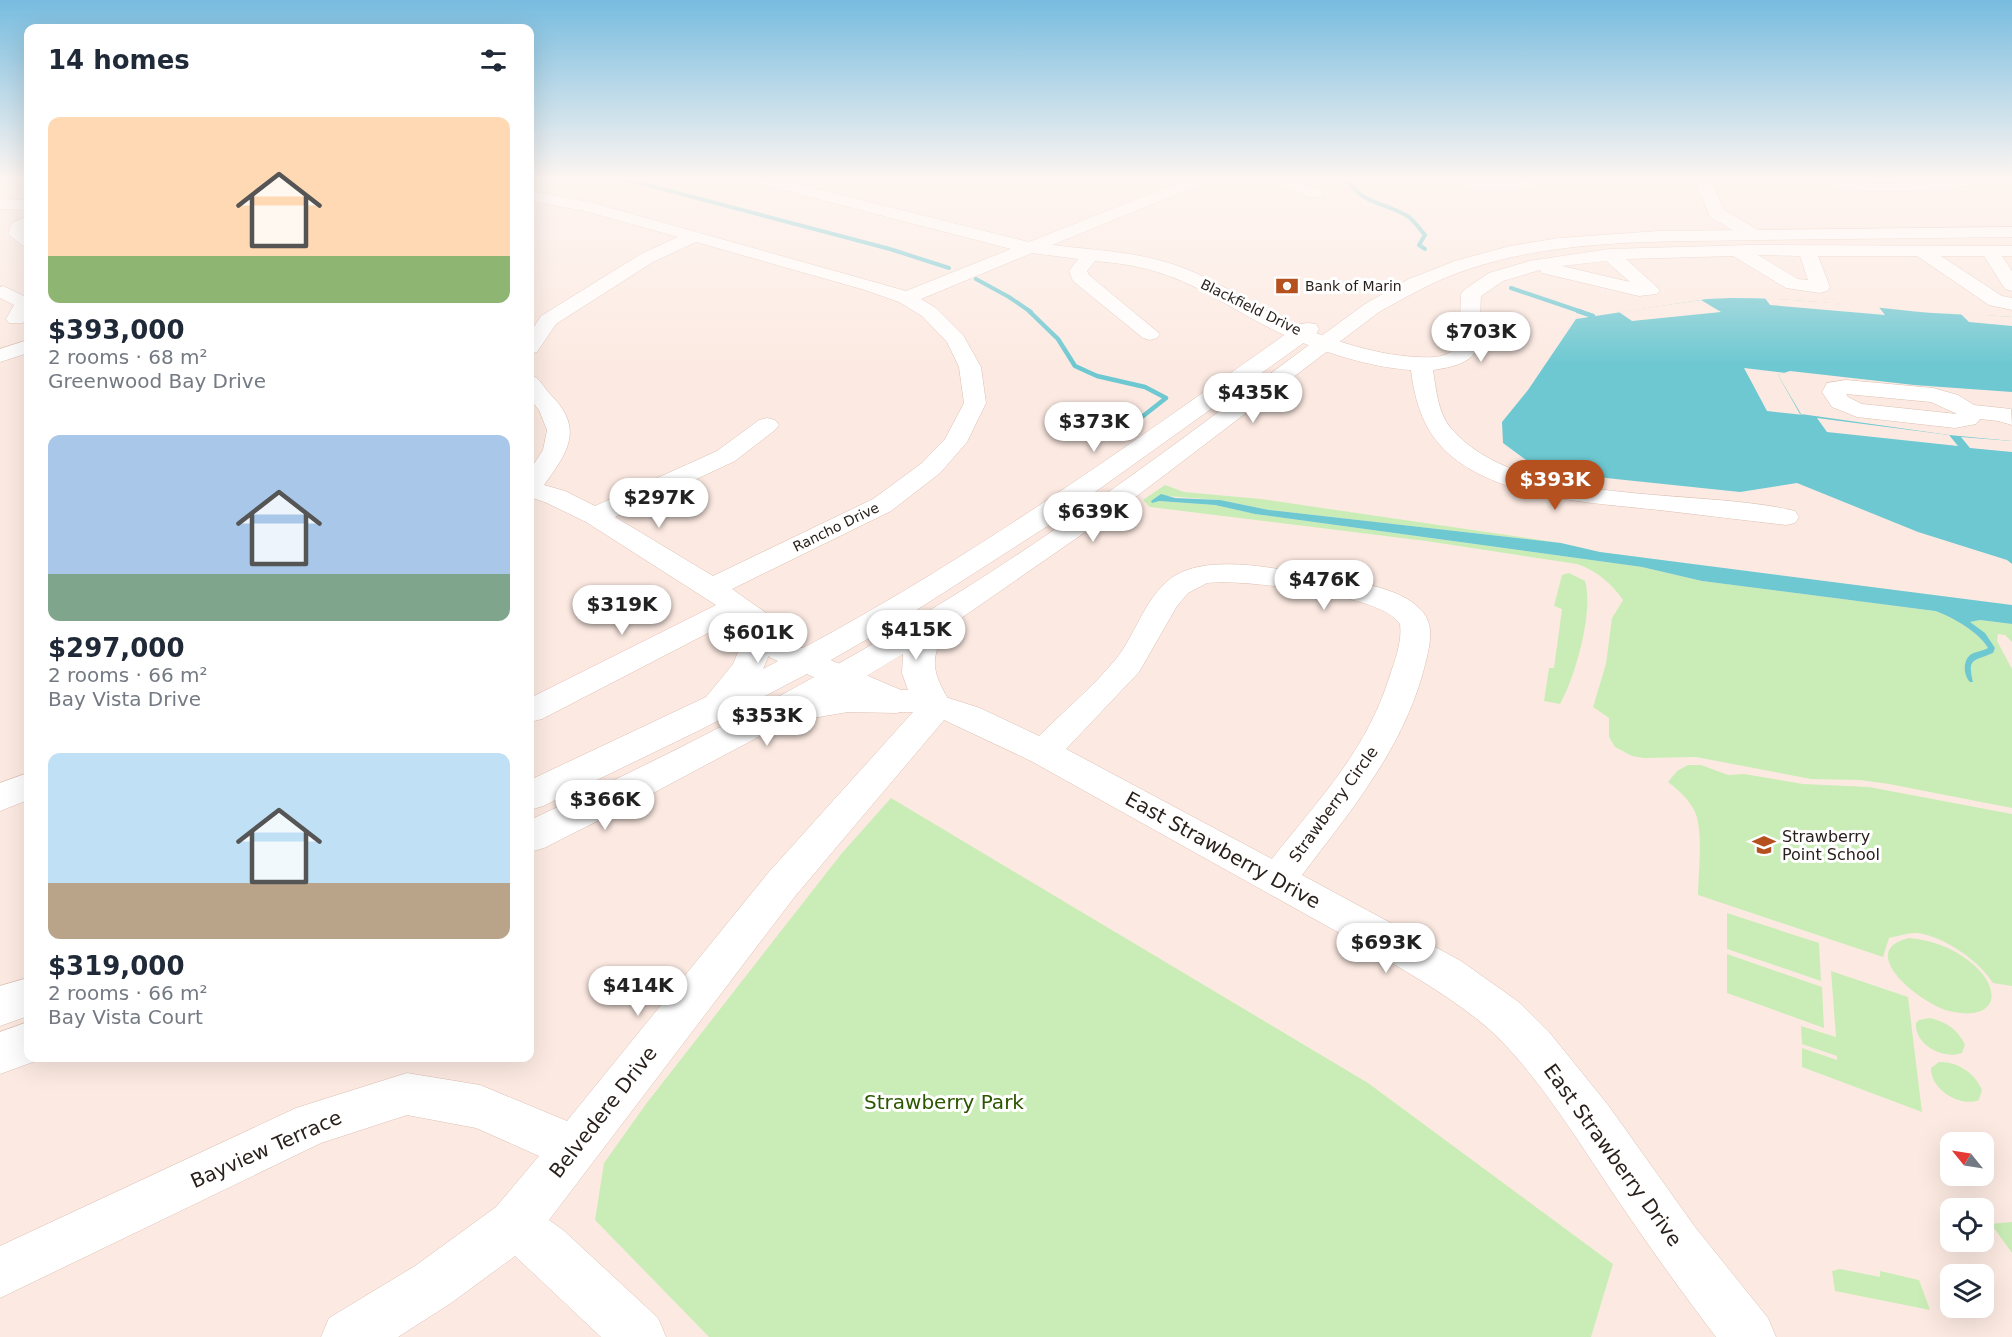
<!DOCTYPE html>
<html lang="en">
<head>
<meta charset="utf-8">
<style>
	body { margin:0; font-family:"DejaVu Sans",sans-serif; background:#f6f6f7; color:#1f2937; height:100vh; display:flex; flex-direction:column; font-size:22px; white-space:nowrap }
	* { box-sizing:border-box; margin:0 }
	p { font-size:20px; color:#747a83 }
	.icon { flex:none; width:33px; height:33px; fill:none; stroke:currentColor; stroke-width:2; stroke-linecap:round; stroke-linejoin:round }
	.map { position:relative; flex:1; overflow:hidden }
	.side { position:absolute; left:24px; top:24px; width:510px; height:1038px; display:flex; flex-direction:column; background:#fff; border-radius:12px; box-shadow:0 6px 24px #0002 }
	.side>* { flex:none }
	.needle { width:39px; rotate:300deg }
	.controls { position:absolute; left:1940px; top:1132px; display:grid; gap:12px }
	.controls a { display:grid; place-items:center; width:54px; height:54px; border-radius:12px; background:#fff; box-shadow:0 6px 24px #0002; font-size:30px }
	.price { position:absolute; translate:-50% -51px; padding:0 14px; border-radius:21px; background:#fff; color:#222; font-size:20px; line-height:39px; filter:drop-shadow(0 2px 3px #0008) }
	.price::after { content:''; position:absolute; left:50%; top:36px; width:18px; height:14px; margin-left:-9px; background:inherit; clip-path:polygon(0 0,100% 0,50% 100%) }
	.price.selected { background:#b5501f; color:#fff }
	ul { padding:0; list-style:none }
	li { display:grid; align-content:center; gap:12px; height:318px; padding:0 24px }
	li span { display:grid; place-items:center; height:186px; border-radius:12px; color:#555 }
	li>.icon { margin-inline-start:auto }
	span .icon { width:108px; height:108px; fill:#fffc; stroke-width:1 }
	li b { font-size:26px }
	h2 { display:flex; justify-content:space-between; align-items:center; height:72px; padding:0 24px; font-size:26px }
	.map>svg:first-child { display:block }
</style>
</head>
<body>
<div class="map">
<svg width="2012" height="1337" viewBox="0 0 2012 1337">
	<rect width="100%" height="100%" fill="#fceae2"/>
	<!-- green -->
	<path fill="#caedb7" d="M 1165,485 L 1184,492 L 1261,499 L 1561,543 L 1269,510 L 1220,500 L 1166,496 L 1159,501 L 1215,505 L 1256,514 L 1642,567 L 1702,581 L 1935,611 C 1951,616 1980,633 1988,648 L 1965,662 L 1972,681 C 1968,658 1974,660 1993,653 L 1995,648 L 1969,622 L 1980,620 L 2012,624 L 2012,642 L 2005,635 L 1998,634 L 1997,641 L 2012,669 L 2012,808 L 1889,784 L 1860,780 L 1811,779 L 1696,757 L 1644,758 L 1632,756 L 1615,747 L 1609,737 L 1609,718 L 1593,707 L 1606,664 L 1612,618 L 1623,600 C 1611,583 1597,571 1577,564 L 1426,541 L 1150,507 L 1143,500 Z
		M 1569,573 L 1585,581 C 1594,611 1575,678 1560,704 L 1544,701 L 1549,668 L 1554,668 L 1562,609 L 1554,606 L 1562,575 Z
		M 1688,765 L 1701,765 L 1728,775 L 1744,774 L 1803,784 L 1869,787 L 2012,814 L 2012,986 L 1993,983 C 1979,961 1948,940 1923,934 C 1913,931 1899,936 1889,938 L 1883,957 L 1698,895 C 1698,874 1704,828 1694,810 C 1688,798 1678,790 1668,782 L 1677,771 Z
		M 891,798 L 1368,1083 L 1613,1264 L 1591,1337 L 709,1337 L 595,1220 L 604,1163 L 646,1104 L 795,913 L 842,853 Z
		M 1727,913 L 1819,943 L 1821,981 L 1727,949 Z
		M 1909,938 C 1931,940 1951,947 1969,961 C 2004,988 1999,1023 1949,1011 C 1923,1005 1853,951 1909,938 Z
		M 1727,954 L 1822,987 L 1824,1028 L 1727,993 Z
		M 1831,971 L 1908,997 L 1922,1112 L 1802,1067 L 1802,1048 L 1837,1060 L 1837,1056 L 1802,1044 L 1801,1026 L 1836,1037 Z
		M 1930,1018 C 1945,1021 1959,1030 1965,1045 L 1962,1053 C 1944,1060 1914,1045 1916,1023 L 1919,1020 Z
		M 1939,1062 C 1957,1061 1975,1073 1982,1090 L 1979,1100 C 1960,1108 1930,1089 1931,1068 Z
		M 2012,1222 L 2012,1253 L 1991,1224 Z
		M 1840,1269 L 1880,1277 L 1880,1271 L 1919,1280 L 1930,1310 L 1835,1291 L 1832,1271 Z"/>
	<!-- water -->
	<path fill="#6dc8d1" d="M 1731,298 C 1788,298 1845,304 1901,310 C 1938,315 1975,314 2012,317 L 2012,392 L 1914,385 L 1790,371 L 1778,375 L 1801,414 L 1949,435 L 2012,441 L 2012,564 L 2007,560 L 1918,532 L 1797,483 L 1740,492 L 1606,478 L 1526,460 L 1503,443 L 1502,422 L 1528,390 L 1576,319 L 1707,299 Z
		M 1161,494 L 1175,498 L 1220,500 L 1269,510 L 1561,543 L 1600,552 L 2012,605 L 2012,624 L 1980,620 L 1970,622 L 1985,633 L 1995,648 L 1993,653 C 1974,661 1967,658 1973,682 L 1970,682 C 1964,676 1962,662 1970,655 C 1974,652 1983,651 1988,648 C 1980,633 1951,616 1935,611 L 1702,581 L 1642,567 L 1255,514 L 1215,505 L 1159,501 L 1152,503 L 1151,501 Z"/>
	<!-- pier -->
	<path fill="#fceae2" d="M 1765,298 L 1878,306 L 1885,315 L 1770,305 Z
		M 1701,300 L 1721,312 L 1632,321 L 1619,312 Z
		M 1960,313 L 2012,317 L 2012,326 L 1969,322 Z
		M 1744,368 L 1786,373 L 1778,375 L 1800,414 L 1804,415 L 1767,411 Z
		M 1817,418 L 1949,435 L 1958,446 L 1827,432 Z
		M 1961,437 L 2012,441 L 2012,452 L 1970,448 Z"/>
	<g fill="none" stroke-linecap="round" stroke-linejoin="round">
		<!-- stream-far1 -->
		<path stroke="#6dc8d1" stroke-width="4" d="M 621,178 L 890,249 L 949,268
			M 1347,178 C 1360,205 1387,202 1409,217 C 1415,222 1420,229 1425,235 L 1419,245 L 1425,249
			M 976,279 L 1009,297 L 1031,312
			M 1511,288 L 1582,312"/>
		<!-- stream -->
		<path stroke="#6dc8d1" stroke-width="4.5" d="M 1029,311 L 1058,339 L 1075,366 L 1097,376 L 1145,387 L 1166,398 L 1133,424
			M 1578,311 L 1593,316"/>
		<!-- minor casing -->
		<g stroke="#dcc0b2" stroke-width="1">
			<path id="minor" d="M 746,178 L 773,178 L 1029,242 L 1190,178 L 1211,178 L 1209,181 L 1052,245 C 1091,250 1131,251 1169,263 C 1209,275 1242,299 1279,317 C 1322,337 1371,355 1418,357 C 1433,358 1451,358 1459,343 L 1461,294 L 1464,290 L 1489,273 L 1529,261 L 1609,249 L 1750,245 L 2012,246 L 2012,256 L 2002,256 L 2012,271 L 2012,291 L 2005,289 L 1984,256 L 1941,256 L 2002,296 L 2012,298 L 2012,310 L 1989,305 L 1917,256 L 1818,256 L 1830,287 L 1827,291 L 1820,293 L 1786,288 L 1733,256 L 1626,259 L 1660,290 L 1657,294 L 1639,296 L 1542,273 L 1540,270 L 1503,281 L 1481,296 C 1478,342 1491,362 1433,370 C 1436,389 1438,412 1450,427 C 1517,509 1699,487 1795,511 L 1799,517 L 1795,523 L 1786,525 C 1744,520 1701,515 1659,510 C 1595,503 1501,499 1450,455 C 1424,432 1415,403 1411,370 C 1364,367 1303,346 1262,324 C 1226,305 1193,282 1154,271 C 1135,265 1115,263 1095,261 L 1087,271 L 1089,275 L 1160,334 L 1157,338 L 1150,340 L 1143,338 L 1073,281 L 1069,271 L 1078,259 L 1032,253 L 921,299 L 936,308 L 963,335 L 981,367 L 986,403 L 967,442 L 940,473 L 891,511 L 732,589 L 772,617 L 790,623 L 794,630 L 790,637 L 785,638 L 793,644 L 901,690 L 923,690 L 980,708 L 1039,736 C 1065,710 1093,687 1116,659 C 1137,633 1146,593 1176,575 C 1213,554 1275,569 1315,575 C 1345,580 1400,586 1421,610 C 1435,625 1430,643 1426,661 C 1406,745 1353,808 1302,875 L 1461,961 L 1520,1003 L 1549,1032 L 1608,1105 L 1695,1227 L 1768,1318 L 1776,1337 L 1716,1337 C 1677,1286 1641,1235 1605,1181 C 1574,1134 1532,1068 1490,1030 C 1456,1000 1415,977 1377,954 L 1031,761 L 944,720 L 796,895 L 549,1220 L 563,1230 L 658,1318 L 666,1337 L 601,1337 L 515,1256 L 451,1303 L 398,1337 L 321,1337 L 329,1318 L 415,1266 L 496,1207 L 539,1156 L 476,1128 L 407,1115 L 321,1143 L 0,1298 L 0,1246 L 296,1108 L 407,1073 L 480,1085 L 567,1121 L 768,873 L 913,712 L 897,712 L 885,709 L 771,658 C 752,644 752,632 735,619 L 542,719 L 530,722 L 530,698 L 716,605 L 586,522 L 547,503 L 530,497 L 530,470 L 543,450 L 547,430 L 539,410 L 530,399 L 530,375 C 541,378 542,386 550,394 C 584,428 569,451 544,485 L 565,491 L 595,506 L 717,451 L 759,420 L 767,418 L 775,420 L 779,425 L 775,430 L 735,461 L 615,517 L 713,576 L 873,499 L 922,463 L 945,439 L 964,403 L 959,367 L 947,342 L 922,316 L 899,302 L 865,290 L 696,242 L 653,262 L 556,324 L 537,352 L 530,354 L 530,333 L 541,316 L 641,254 L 678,237 L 585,211 L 530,201 L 530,191 L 593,203 L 906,291 L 1011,249 L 748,181 ZM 1758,255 L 1800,256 L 1808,280 L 1798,279 ZM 1606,261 L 1630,282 L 1562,266 ZM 1223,582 C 1259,583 1381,594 1400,624 C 1402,639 1397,655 1392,669 C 1368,750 1322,795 1272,859 L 1066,749 L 1139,672 L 1177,606 L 1188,593 L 1207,583 Z
				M 1272,178 L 1292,178 L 1321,191 L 1323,194 L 1321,197 L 1309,197 L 1274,181 Z
				M 1453,178 L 1506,180 L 1560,178 L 1558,181 C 1534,187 1471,198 1453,178 Z
				M 1694,178 L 1710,178 L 1724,210 L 1760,231 L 1763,235 L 1760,239 L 1748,239 L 1710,217 Z
				M 1810,178 C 1835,177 1859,184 1884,184 C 1922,183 1958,177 1996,178 L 1988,183 C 1926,190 1874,199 1812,181 Z
				M 0,199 L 28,200 L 28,210 L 0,209 Z
				M 28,216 L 28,228 L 26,232 L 28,234 L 28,246 L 22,245 L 8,234 L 12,223 Z
				M 3,286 L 28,298 L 28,315 L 23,323 L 9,323 L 6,319 L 14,305 L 0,298 L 0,287 Z
				M 28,340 L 28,353 L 0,362 L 0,349 Z
				M 1846,380 L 1933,388 L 1958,395 L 1974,405 L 2011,409 L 2012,425 L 1998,421 L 1980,419 L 1976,424 L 1955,428 L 1857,417 L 1832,407 L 1822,392 L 1827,383 ZM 1846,394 L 1931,402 L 1957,414 L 1862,404 L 1848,397 Z
				M 28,773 L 28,800 L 0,811 L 0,783 Z"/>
		</g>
		<!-- major casing -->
		<g stroke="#dcc0b2" stroke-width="1">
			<path id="major" d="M 2012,227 L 2012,237 C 1929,238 1845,239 1762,240 C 1665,242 1562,238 1469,269 C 1437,279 1408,296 1379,312 L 1133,499 L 957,621 C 953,628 946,633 942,640 C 926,665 940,685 953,707 L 948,715 C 931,720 924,716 914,701 L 909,709 L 897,713 L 848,712 L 801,720 L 794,718 L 655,792 L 544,848 L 530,852 L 530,820 C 676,752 820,679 958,593 C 1099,505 1230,402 1365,304 L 1409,279 L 1455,261 L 1510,246 L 1559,238 L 1659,231 ZM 903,654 L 902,673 L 909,693 L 897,689 L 845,689 Z
				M 1308,323 L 1316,324 L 1319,329 L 1316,334 L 1046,527 L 904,618 L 803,676 L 700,730 L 543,806 L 530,810 L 530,780 L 706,697 L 733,664 L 741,645 L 745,624 L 750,617 L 761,614 L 772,617 L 777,624 L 773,645 L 763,669 C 954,572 1126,447 1300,324 Z
				M 28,978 L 28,1016 L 0,1026 L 0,986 Z
				M 28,1022 L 28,1058 L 44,1058 L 0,1074 L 0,1032 Z"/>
		</g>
		<!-- minor -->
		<use href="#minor" fill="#fff" fill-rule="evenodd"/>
		<!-- major -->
		<use href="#major" fill="#fff" fill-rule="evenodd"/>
	</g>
	<!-- sky -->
	<linearGradient id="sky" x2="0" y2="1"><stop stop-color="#77bcdf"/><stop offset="0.49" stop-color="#fef6f2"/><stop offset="1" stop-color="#fef6f2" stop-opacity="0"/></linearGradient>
	<rect width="2012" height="365" fill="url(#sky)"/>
	<!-- icons -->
	<defs>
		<g id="bank-bare" transform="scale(1.8)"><path d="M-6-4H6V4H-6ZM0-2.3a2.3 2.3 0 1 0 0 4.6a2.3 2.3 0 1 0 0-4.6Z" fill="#b5501f" stroke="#fff" stroke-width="2.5" paint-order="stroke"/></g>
		<g id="school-bare" transform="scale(1.8)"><path d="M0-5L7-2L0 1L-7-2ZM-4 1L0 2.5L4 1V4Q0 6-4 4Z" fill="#b5501f" stroke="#fff" stroke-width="2.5" paint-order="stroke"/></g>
	</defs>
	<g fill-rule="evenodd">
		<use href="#bank-bare" x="1287" y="286"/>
		<use href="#school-bare" x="1764" y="845"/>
	</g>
	<g text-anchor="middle" stroke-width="6" stroke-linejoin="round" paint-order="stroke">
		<!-- far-poi labels -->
		<g font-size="14" fill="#2b211c" stroke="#fff" text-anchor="start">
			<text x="1305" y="291">Bank of Marin</text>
		</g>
		<!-- far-street labels -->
		<g font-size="14" fill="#2b211c" stroke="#fff">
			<text transform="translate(1251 307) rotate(26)" y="5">Blackfield Drive</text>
			<text transform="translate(836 527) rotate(-26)" y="5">Rancho Drive</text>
		</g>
		<!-- street labels -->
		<g font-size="16" fill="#2b211c" stroke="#fff">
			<text transform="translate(1333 804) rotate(-54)" y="6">Strawberry Circle</text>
		</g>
		<!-- poi labels -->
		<g font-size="16" fill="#2b211c" stroke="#fff" text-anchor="start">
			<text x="1782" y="842">Strawberry<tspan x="1782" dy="18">Point School</tspan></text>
		</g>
		<!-- near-street labels -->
		<g font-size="20" fill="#2b211c" stroke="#fff">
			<text transform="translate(1223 850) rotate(29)" y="7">East Strawberry Drive</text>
			<text transform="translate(603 1112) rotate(-52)" y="7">Belvedere Drive</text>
			<text transform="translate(266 1149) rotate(-24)" y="7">Bayview Terrace</text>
			<text transform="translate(1613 1155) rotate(54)" y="7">East Strawberry Drive</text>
		</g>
		<!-- near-park labels -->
		<g font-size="20" fill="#2b5600" stroke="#fff">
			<text x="944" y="1109">Strawberry Park</text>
		</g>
	</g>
</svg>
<div class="controls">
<a><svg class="needle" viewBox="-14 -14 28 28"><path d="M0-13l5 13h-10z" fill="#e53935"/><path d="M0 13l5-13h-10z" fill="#747a83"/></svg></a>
<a><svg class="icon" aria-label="locate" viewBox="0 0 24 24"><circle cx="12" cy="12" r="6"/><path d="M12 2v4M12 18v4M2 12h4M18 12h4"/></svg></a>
<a><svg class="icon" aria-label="layers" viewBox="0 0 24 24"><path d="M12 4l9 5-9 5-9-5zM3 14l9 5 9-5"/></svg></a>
</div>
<b class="price" style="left:1481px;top:363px">$703K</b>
<b class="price" style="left:1253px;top:424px">$435K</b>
<b class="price" style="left:1094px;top:453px">$373K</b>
<b class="price selected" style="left:1555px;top:511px">$393K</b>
<b class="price" style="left:659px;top:529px">$297K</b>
<b class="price" style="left:1093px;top:543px">$639K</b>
<b class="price" style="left:1324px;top:611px">$476K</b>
<b class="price" style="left:622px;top:636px">$319K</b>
<b class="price" style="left:916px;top:661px">$415K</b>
<b class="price" style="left:758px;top:664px">$601K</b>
<b class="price" style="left:767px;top:747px">$353K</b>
<b class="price" style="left:605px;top:831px">$366K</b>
<b class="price" style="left:1386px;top:974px">$693K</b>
<b class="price" style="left:638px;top:1017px">$414K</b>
<section class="side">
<h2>14 homes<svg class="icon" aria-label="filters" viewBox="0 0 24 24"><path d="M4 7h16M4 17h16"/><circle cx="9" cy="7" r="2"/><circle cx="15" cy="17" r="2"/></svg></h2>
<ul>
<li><span style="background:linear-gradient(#ffd9b3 75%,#8fb573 0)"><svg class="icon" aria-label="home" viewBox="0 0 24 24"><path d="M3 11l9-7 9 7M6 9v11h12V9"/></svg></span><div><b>$393,000</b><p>2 rooms · 68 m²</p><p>Greenwood Bay Drive</p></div></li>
<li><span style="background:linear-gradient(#a9c7e8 75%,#7fa58c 0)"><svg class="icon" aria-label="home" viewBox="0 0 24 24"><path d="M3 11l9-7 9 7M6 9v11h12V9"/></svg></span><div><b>$297,000</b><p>2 rooms · 66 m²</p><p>Bay Vista Drive</p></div></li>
<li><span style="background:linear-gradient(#bfe0f5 70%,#b9a48a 0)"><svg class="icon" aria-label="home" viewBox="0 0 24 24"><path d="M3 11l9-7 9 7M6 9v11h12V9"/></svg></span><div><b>$319,000</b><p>2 rooms · 66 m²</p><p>Bay Vista Court</p></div></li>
</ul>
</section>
</div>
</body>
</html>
